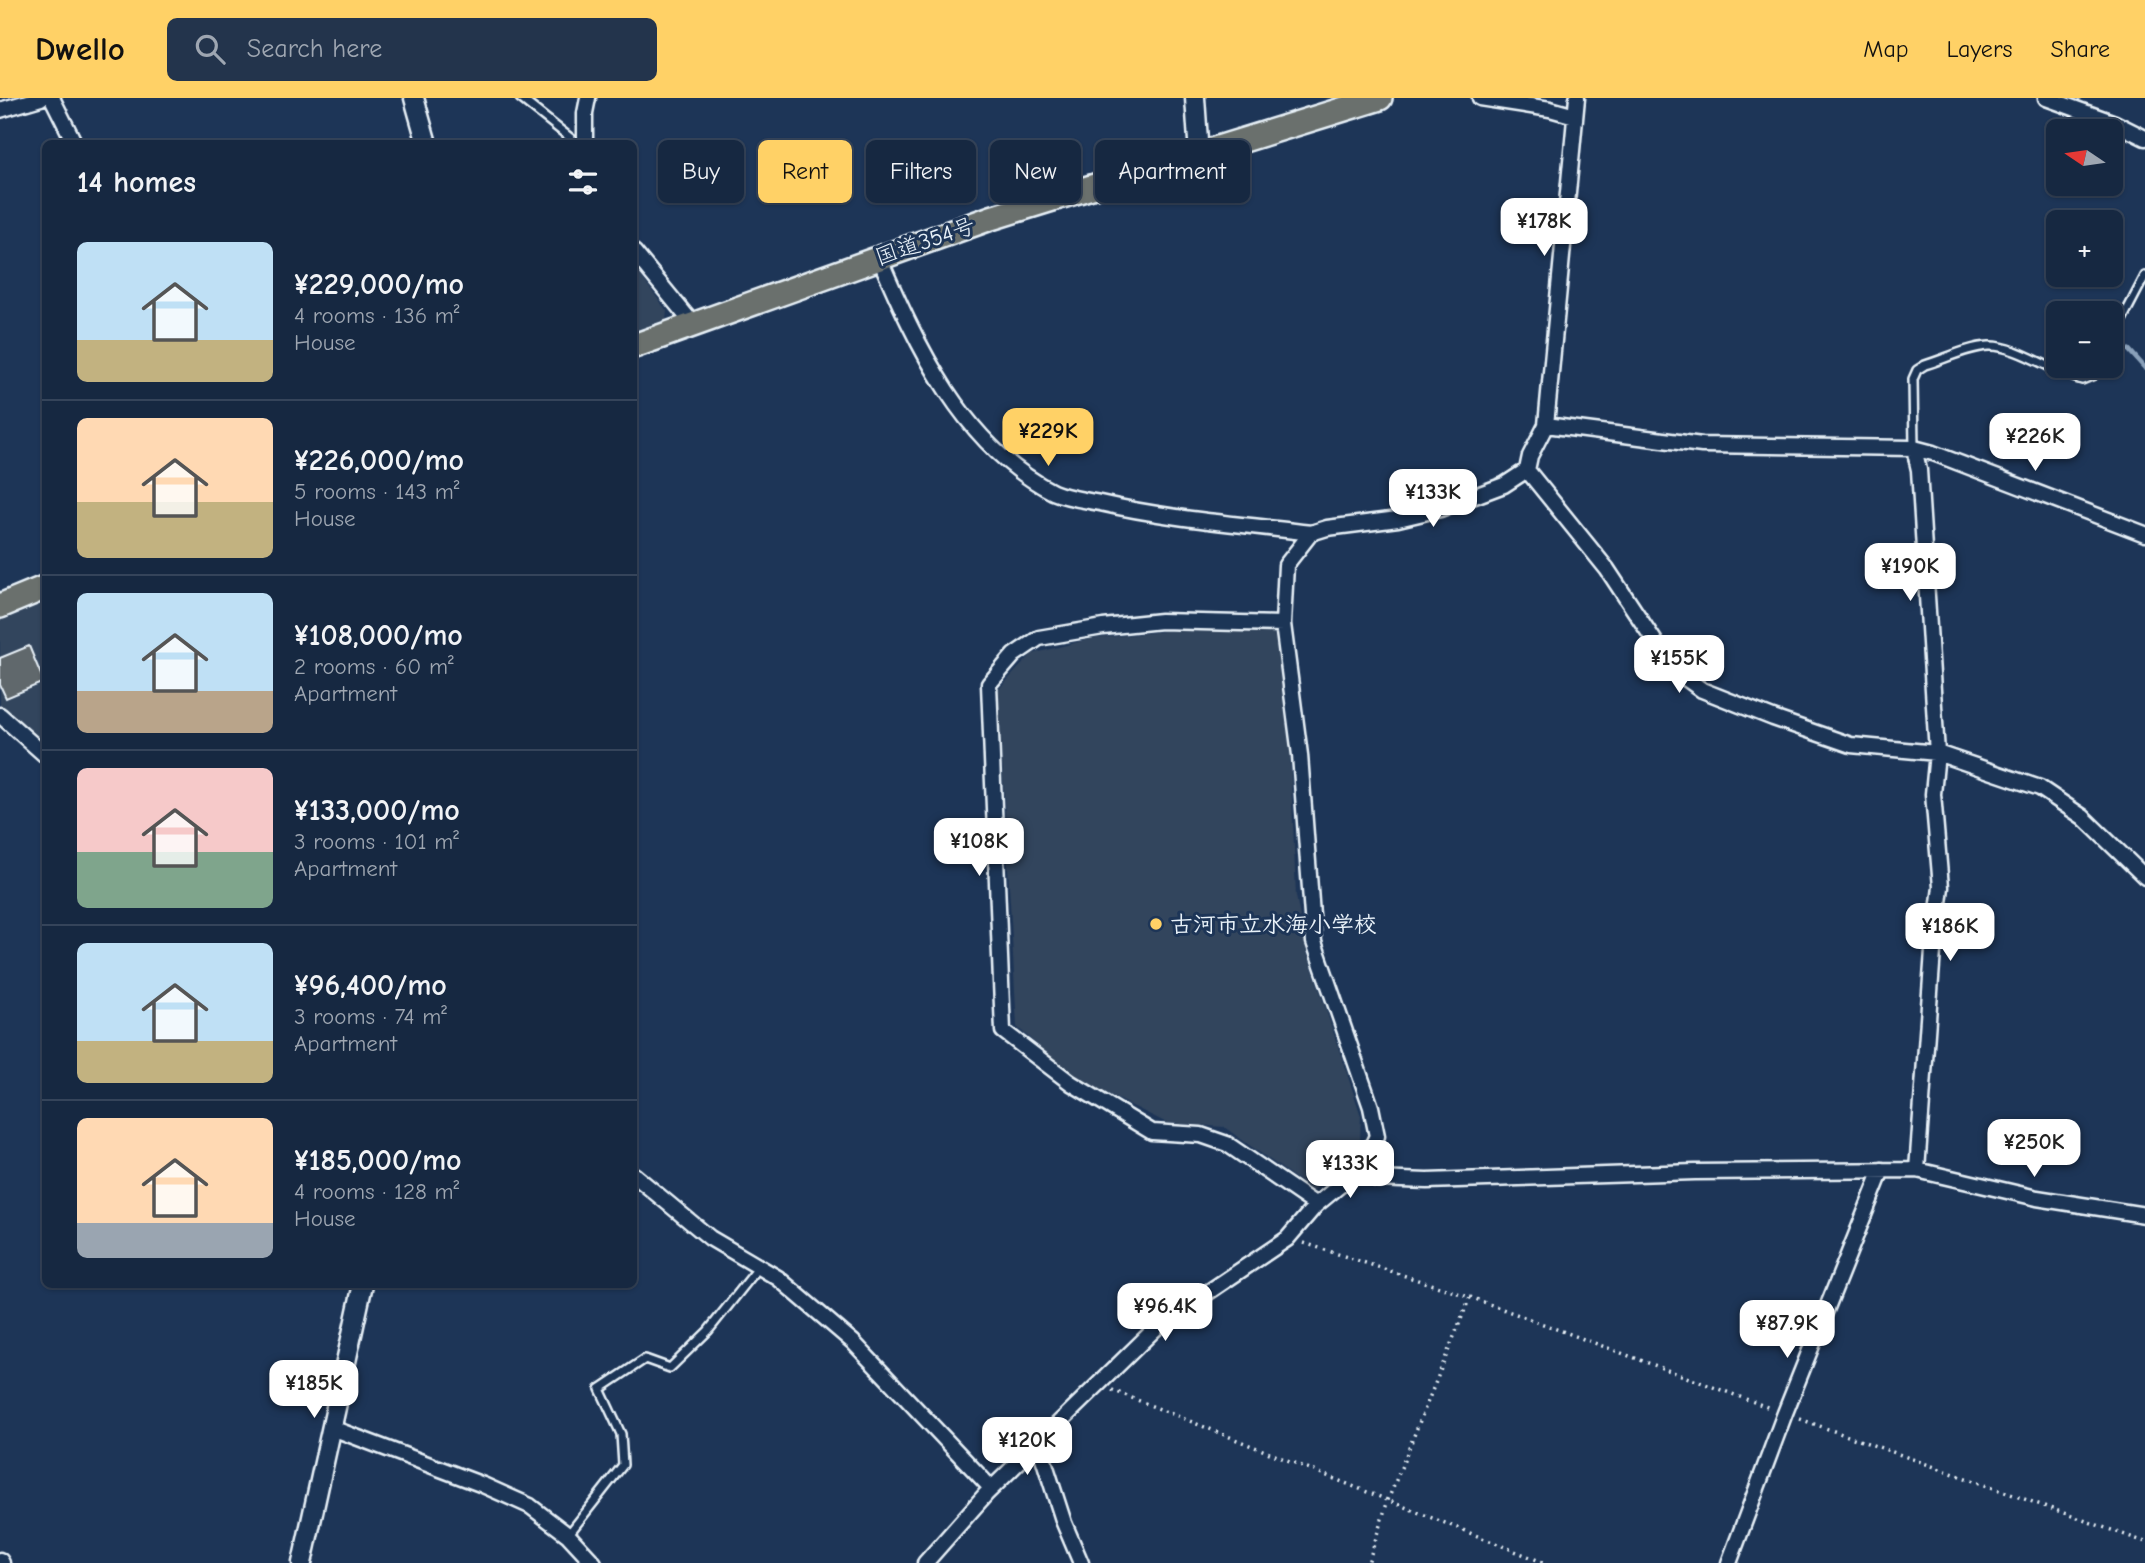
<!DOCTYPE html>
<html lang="en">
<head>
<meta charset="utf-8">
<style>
	body { margin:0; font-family:"Comic Neue","Klee One",sans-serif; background:#23344c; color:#f1f3f6; height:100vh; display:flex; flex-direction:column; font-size:26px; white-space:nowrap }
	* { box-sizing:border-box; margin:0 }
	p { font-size:23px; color:#9ea6b1 }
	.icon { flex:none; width:38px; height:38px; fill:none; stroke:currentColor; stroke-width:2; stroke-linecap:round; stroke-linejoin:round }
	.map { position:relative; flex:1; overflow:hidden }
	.drawer { position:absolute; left:42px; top:42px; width:595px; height:1148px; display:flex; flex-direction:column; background:#162841; border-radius:10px; box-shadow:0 2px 5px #0004,0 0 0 2px #35445a }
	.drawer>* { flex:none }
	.banner { position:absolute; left:658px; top:42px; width:665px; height:63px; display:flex; gap:14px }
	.needle { width:46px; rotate:283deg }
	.fabs { position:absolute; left:2046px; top:21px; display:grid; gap:14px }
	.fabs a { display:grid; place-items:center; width:77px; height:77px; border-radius:10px; background:#162841; box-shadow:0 2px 5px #0004,0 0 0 2px #35445a; font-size:35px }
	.price { position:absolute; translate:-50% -60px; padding:0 16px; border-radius:14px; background:#fff; color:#222; font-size:23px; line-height:46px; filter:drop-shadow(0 2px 4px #0008) }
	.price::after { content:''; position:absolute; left:50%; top:42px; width:21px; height:16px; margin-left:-10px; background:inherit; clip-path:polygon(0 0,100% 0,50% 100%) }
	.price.on { background:#ffd166; color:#111 }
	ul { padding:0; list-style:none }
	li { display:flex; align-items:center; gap:21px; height:175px; padding:0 35px }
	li+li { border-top:2px solid #35445a }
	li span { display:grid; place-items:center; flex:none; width:196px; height:140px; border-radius:10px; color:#555 }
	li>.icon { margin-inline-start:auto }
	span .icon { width:84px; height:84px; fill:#fffc; stroke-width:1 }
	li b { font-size:30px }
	h2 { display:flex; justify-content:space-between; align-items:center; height:84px; padding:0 35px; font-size:30px }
	.tag { padding:0 24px; border-radius:10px; background:#162841; box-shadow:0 2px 5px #0004,0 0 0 2px #35445a; font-size:24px; line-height:63px }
	.tag.on { background:#ffd166; color:#111 }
	header { display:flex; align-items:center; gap:42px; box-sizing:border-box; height:98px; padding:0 35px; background:#ffd166; color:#111 }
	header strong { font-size:33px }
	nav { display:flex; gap:38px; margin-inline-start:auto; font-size:24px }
	.search { width:490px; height:63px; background:#23344c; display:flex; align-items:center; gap:18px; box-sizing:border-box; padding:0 24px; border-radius:10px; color:#9ea6b1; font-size:26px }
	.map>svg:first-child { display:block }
</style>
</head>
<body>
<header>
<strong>Dwello</strong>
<div class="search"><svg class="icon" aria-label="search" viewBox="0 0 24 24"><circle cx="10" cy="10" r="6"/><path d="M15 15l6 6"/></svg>Search here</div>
<nav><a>Map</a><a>Layers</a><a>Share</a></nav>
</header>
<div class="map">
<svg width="2145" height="1465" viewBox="0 0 2145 1465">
	<rect width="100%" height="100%" fill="#1d3557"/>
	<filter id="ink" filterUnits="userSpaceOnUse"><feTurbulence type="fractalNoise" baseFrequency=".0143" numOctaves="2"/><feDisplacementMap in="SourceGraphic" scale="14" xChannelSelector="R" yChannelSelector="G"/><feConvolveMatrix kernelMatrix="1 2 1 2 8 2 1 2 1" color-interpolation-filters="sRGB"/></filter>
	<g filter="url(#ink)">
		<!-- built -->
		<path fill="#31445d" d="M 634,169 L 667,213 L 666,222 L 634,233 Z
			M 45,503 L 45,653 L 0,610 L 0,522 Z
			M 1274,532 L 1290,652 L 1296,798 L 1307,854 L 1361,1018 L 1360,1042 L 1353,1059 L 1313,1093 L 1224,1029 L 1167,1025 L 1073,979 L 1017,929 L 998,592 L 1032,556 L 1089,541 L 1165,533 Z"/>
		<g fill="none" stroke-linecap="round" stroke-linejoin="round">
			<!-- stream -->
			<path stroke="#8aa1ba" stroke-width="5" d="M 2129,252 L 2145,270"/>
		</g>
		<!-- building -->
		<path fill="#61676c" stroke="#e8f1f8" stroke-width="2" d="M 29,548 L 44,584 L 6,600 L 0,587 L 0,560 Z"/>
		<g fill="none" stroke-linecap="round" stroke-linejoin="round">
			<!-- service casing -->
			<g stroke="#e8f1f8" stroke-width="12">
				<path id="service" d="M 520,0 L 578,46
					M 2110,245 L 2145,178
					M 1914,350 L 1913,281 L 1917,272 L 1925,267 C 1945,261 1968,249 1989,248 C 2017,247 2052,274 2082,282 L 2094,277 L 2100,268
					M 568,1437 L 623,1367 L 621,1336 L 600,1291 L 645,1261 L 670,1270 L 708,1233 L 759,1169"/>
			</g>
			<!-- minor casing -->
			<g stroke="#e8f1f8" stroke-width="19">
				<path id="minor" d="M 52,0 L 75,46
					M 1480,0 L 1550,11 L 1575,18
					M 2046,0 L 2115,25 L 2145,40
					M 0,12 L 41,0
					M 585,46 L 585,15 L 588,0
					M 634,154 L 693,226
					M 879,159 C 917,248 963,348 1053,394 C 1067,400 1085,402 1100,405 C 1169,421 1241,426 1311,435
					M 1546,327 L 1702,347 L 1914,350 L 1933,355 L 2145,436
					M 1914,350 L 1919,372 L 1937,655 L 1933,696 L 1941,789 L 1933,853 L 1917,1072
					M 1527,372 L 1607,471 L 1673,571 L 1702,592 L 1773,620 L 1851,647 L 1937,655 L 2040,690 L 2083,719 L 2145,779
					M 1283,526 L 1161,523 L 1103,529 L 1039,540 L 1014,557 L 989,586 L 1003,933 L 1071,985 L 1152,1034 L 1201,1037 L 1227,1046 L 1316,1107
					M 0,617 L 46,658
					M 1361,1070 L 1377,1081 L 1427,1083 L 1695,1074 L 1917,1072 L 2037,1100 L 2145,1117
					M 634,1077 L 710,1140 L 778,1180 L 853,1244 L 991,1390
					M 332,1330 L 483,1387 L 530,1408 L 568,1437 L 594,1465
					M 1038,1344 L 1064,1425 L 1081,1465
					M 0,1462 L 2,1465
					M 925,1465 L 986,1396 L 1158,1228 L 1287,1141 L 1316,1107 L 1361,1070 L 1377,1038 L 1371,1009 L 1314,844 L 1300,657 L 1283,526 L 1286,467 L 1311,435 L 1327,430 L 1398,421 L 1440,411 L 1504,387 L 1527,372 L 1530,358 L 1546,327 L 1577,0
					M 1729,1465 L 1785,1315 L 1882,1072"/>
			</g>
			<!-- tertiary casing -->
			<g stroke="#e8f1f8" stroke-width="23">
				<path id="tertiary" d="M 414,0 L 427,46
					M 1195,0 L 1199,57
					M 302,1465 L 363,1186"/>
			</g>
			<!-- trunk casing -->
			<g stroke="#e8f1f8" stroke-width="28">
				<path id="trunk" d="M 634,248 L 991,120 L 1380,0
					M 0,508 L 46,489"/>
			</g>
			<!-- path -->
			<path stroke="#e8f1f8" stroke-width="3.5" stroke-dasharray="2 5" stroke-linecap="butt" d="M 1304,1145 L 1470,1199 L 1388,1402 L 1368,1465
				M 1470,1199 L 1770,1310
				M 1112,1292 L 1545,1465
				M 1800,1321 L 2145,1444"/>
			<!-- service -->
			<use href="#service" stroke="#1d3557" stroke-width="7"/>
			<!-- minor -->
			<use href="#minor" stroke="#1d3557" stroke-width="14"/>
			<!-- tertiary -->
			<use href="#tertiary" stroke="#1d3557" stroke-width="18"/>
			<!-- trunk -->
			<use href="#trunk" stroke="#6a706d" stroke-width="23"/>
		</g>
	</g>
	<!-- markers -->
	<circle fill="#ffd166" stroke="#1d3557" stroke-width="2.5" cx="1156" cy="826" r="7"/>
	<g text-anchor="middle" stroke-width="6" stroke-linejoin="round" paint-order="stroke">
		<!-- street labels -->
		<g font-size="23" fill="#e8f1f8" stroke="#1d3557">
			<text transform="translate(925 143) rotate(-19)" y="8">国道354号</text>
		</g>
		<!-- poi labels -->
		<g font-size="23" font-weight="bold" fill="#e8f1f8" stroke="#1d3557" text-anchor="start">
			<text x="1170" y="834">古河市立水海小学校</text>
		</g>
	</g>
</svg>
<div class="fabs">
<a><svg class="needle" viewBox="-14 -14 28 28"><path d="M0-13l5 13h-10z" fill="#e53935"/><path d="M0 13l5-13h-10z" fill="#9ea6b1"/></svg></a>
<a>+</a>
<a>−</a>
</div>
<b class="price" style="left:1544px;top:160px">¥178K</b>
<b class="price on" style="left:1048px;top:370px">¥229K</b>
<b class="price" style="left:2035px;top:375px">¥226K</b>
<b class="price" style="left:1433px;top:431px">¥133K</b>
<b class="price" style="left:1910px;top:505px">¥190K</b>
<b class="price" style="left:1679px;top:597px">¥155K</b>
<b class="price" style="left:979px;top:780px">¥108K</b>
<b class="price" style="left:1950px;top:865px">¥186K</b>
<b class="price" style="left:2034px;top:1081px">¥250K</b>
<b class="price" style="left:1350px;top:1102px">¥133K</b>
<b class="price" style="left:1165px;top:1245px">¥96.4K</b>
<b class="price" style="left:1787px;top:1262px">¥87.9K</b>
<b class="price" style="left:314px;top:1322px">¥185K</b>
<b class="price" style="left:1027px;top:1379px">¥120K</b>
<div class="banner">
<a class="tag">Buy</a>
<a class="tag on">Rent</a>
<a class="tag">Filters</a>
<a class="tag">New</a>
<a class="tag">Apartment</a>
</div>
<section class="drawer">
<h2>14 homes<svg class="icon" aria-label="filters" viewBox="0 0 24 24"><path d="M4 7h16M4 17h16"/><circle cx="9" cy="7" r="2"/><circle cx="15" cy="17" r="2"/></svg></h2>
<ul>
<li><span style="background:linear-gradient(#bfe0f5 70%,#c2b280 0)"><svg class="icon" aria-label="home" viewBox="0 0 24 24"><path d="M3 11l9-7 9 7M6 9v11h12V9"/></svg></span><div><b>¥229,000/mo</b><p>4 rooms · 136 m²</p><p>House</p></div></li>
<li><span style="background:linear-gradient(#ffd9b3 60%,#c2b280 0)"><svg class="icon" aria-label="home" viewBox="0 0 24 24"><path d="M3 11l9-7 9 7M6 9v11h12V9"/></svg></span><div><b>¥226,000/mo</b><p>5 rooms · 143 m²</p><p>House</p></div></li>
<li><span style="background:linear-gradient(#bfe0f5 70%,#b9a48a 0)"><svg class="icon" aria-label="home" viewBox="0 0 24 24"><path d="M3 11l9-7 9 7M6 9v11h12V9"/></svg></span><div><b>¥108,000/mo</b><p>2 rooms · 60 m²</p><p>Apartment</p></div></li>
<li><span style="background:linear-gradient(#f6c9c9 60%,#7fa58c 0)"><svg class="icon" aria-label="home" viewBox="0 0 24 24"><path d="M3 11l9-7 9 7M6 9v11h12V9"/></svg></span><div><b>¥133,000/mo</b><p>3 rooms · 101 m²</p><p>Apartment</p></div></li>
<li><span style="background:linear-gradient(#bfe0f5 70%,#c2b280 0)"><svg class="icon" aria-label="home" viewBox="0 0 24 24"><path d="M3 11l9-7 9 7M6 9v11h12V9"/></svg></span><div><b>¥96,400/mo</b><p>3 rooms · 74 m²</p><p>Apartment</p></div></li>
<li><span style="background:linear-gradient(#ffd9b3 75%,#9aa5b1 0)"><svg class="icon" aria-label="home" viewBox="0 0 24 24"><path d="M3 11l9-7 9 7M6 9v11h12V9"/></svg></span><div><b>¥185,000/mo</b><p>4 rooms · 128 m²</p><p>House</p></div></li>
</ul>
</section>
</div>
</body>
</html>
